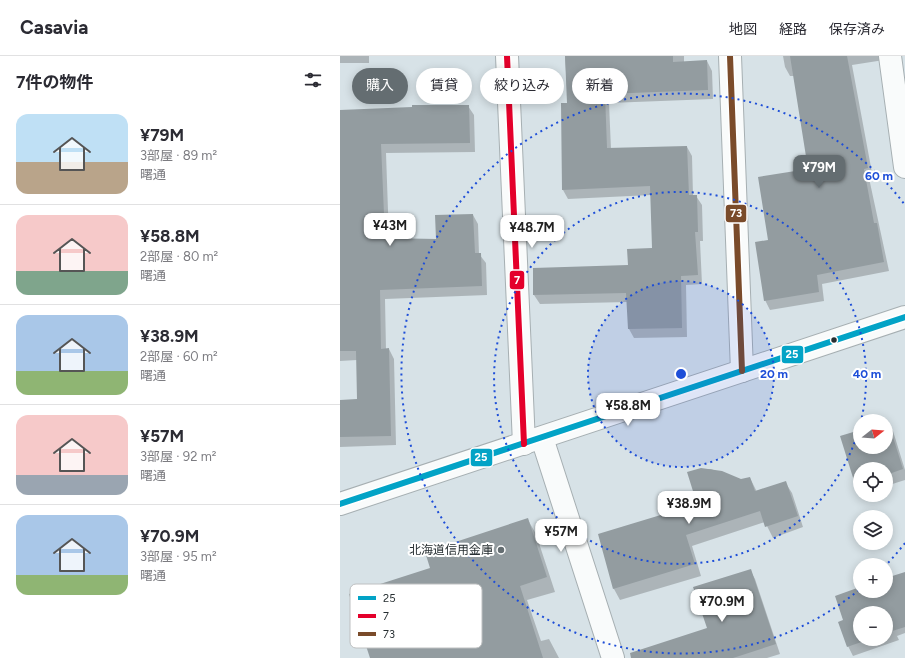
<!DOCTYPE html>
<html lang="ja">
<head>
<meta charset="utf-8">
<style>
	body { margin:0; font-family:Figtree,"Noto Sans JP",sans-serif; background:#f7f7f7; color:#2b2b33; height:100vh; display:flex; flex-direction:column; font-size:15px; white-space:nowrap }
	* { box-sizing:border-box; margin:0 }
	p { font-size:13px; color:#7c7c81 }
	.icon { flex:none; width:22px; height:22px; fill:none; stroke:currentColor; stroke-width:2; stroke-linecap:round; stroke-linejoin:round }
	.map { position:relative; flex:1; overflow:hidden }
	.sheet { display:flex; flex-direction:column; background:#fff; width:340px }
	.sheet>* { flex:none }
	.top-card { position:absolute; left:12px; top:12px; width:380px; height:36px; display:flex; gap:8px }
	.needle { width:26px; rotate:73deg }
	.controls { position:absolute; left:513px; top:358px; display:grid; gap:8px }
	.controls a { display:grid; place-items:center; width:40px; height:40px; border-radius:50%; background:#fff; box-shadow:0 2px 10px #0003; font-size:20px }
	.price { position:absolute; translate:-50% -34px; padding:0 9px; border-radius:8px; background:#fff; color:#222; font-size:13px; line-height:26px; filter:drop-shadow(0 1px 2px #0008) }
	.price::after { content:''; position:absolute; left:50%; top:24px; width:12px; height:9px; margin-left:-6px; background:inherit; clip-path:polygon(0 0,100% 0,50% 100%) }
	.price.selected { background:#646d71; color:#fff }
	ul { padding:0; list-style:none }
	li { display:flex; align-items:center; gap:12px; height:100px; padding:0 16px }
	li+li { border-top:1px solid #e1e1e2 }
	li span { display:grid; place-items:center; flex:none; width:112px; height:80px; border-radius:12px; color:#555 }
	li>.icon { margin-inline-start:auto }
	span .icon { width:48px; height:48px; fill:#fffc; stroke-width:1 }
	li b { font-size:17px }
	h2 { display:flex; justify-content:space-between; align-items:center; height:48px; padding:0 16px; font-size:17px }
	.pill { padding:0 14px; border-radius:18px; background:#fff; box-shadow:0 2px 10px #0003; font-size:14px; line-height:36px }
	.pill.selected { background:#646d71; color:#fff }
	header { display:flex; align-items:center; gap:24px; box-sizing:border-box; height:56px; padding:0 20px; background:#fff; border-bottom:1px solid #e1e1e2 }
	header strong { font-size:19px }
	nav { display:flex; gap:22px; margin-inline-start:auto; font-size:14px }
	main { display:flex; flex:1; min-height:0 }
	.map>svg:first-child { display:block }
</style>
</head>
<body>
<header>
<strong>Casavia</strong>
<nav><a>地図</a><a>経路</a><a>保存済み</a></nav>
</header>
<main>
<section class="sheet">
<h2>7件の物件<svg class="icon" aria-label="filters" viewBox="0 0 24 24"><path d="M4 7h16M4 17h16"/><circle cx="9" cy="7" r="2"/><circle cx="15" cy="17" r="2"/></svg></h2>
<ul>
<li><span style="background:linear-gradient(#bfe0f5 60%,#b9a48a 0)"><svg class="icon" aria-label="home" viewBox="0 0 24 24"><path d="M3 11l9-7 9 7M6 9v11h12V9"/></svg></span><div><b>¥79M</b><p>3部屋 · 89 m²</p><p>曙通</p></div></li>
<li><span style="background:linear-gradient(#f6c9c9 70%,#7fa58c 0)"><svg class="icon" aria-label="home" viewBox="0 0 24 24"><path d="M3 11l9-7 9 7M6 9v11h12V9"/></svg></span><div><b>¥58.8M</b><p>2部屋 · 80 m²</p><p>曙通</p></div></li>
<li><span style="background:linear-gradient(#a9c7e8 70%,#8fb573 0)"><svg class="icon" aria-label="home" viewBox="0 0 24 24"><path d="M3 11l9-7 9 7M6 9v11h12V9"/></svg></span><div><b>¥38.9M</b><p>2部屋 · 60 m²</p><p>曙通</p></div></li>
<li><span style="background:linear-gradient(#f6c9c9 75%,#9aa5b1 0)"><svg class="icon" aria-label="home" viewBox="0 0 24 24"><path d="M3 11l9-7 9 7M6 9v11h12V9"/></svg></span><div><b>¥57M</b><p>3部屋 · 92 m²</p><p>曙通</p></div></li>
<li><span style="background:linear-gradient(#a9c7e8 75%,#8fb573 0)"><svg class="icon" aria-label="home" viewBox="0 0 24 24"><path d="M3 11l9-7 9 7M6 9v11h12V9"/></svg></span><div><b>¥70.9M</b><p>3部屋 · 95 m²</p><p>曙通</p></div></li>
</ul>
</section>
<div class="map">
<svg width="565" height="602" viewBox="0 0 565 602">
	<rect width="100%" height="100%" fill="#d7e2e7"/>
	<!-- shadow -->
	<path fill="#0003" fill-rule="evenodd" d="M 0,0 L 29,0 L 29,7 L 0,7 Z
		M 225,0 L 344,0 L 344,6 L 367,5 L 372,15 L 373,43 L 269,47 L 271,93 L 347,91 L 352,100 L 353,140 L 356,140 L 362,149 L 363,185 L 360,185 L 362,228 L 346,229 L 347,281 L 294,282 L 289,273 L 288,246 L 200,248 L 194,239 L 289,210 L 313,193 L 311,139 L 228,143 L 223,134 L 228,48 Z
		M 443,0 L 547,0 L 544,4 L 512,9 L 533,122 L 529,122 L 549,215 L 482,228 L 484,245 L 430,254 L 425,244 L 429,184 L 469,113 L 454,20 L 450,20 L 445,11 Z
		M 128,50 L 134,59 L 135,96 L 46,97 L 49,183 L 97,184 L 133,159 L 138,168 L 139,198 L 146,207 L 147,239 L 45,243 L 46,294 L 49,293 L 54,303 L 56,389 L 0,391 L 0,345 L 18,344 L 17,304 L 0,305 L 0,55 Z
		M 546,366 L 547,366 L 553,375 L 565,414 L 565,424 L 546,430 L 546,413 L 520,413 L 520,434 L 516,428 L 502,380 L 520,375 L 520,391 L 546,391 Z
		M 361,413 L 371,413 L 401,425 L 410,422 L 417,436 L 445,426 L 452,437 L 463,471 L 433,482 L 425,466 L 352,490 L 361,520 L 280,544 L 274,533 L 259,479 L 358,449 Z
		M 188,464 L 196,478 L 215,536 L 187,544 L 201,585 L 209,583 L 219,602 L 31,602 L 91,513 Z
		M 410,514 L 415,523 L 440,598 L 427,602 L 328,602 L 368,572 Z
		M 565,517 L 565,577 L 557,580 L 559,584 L 513,600 L 508,590 L 520,532 L 520,535 L 546,535 L 546,523 ZM 520,557 L 546,557 L 546,583 L 520,583 Z"/>
	<!-- building -->
	<path fill="#939ca0" d="M 225,0 L 333,0 L 333,6 L 367,4 L 368,34 L 265,38 L 267,92 L 347,90 L 349,139 L 357,139 L 358,176 L 355,176 L 358,219 L 341,220 L 342,272 L 288,273 L 286,237 L 193,239 L 193,212 L 288,209 L 287,193 L 312,192 L 310,130 L 222,134 L 221,47 L 227,47 Z
		M 450,0 L 507,0 L 528,112 L 524,113 L 534,167 L 537,167 L 544,206 L 477,219 L 479,236 L 424,245 L 415,186 L 428,184 L 418,121 L 468,113 Z
		M 72,49 L 129,49 L 130,87 L 41,88 L 45,182 L 96,183 L 95,159 L 133,158 L 135,197 L 141,197 L 142,230 L 40,234 L 41,293 L 49,292 L 51,380 L 0,381 L 0,344 L 17,343 L 16,295 L 0,295 L 0,54 L 72,51 Z
		M 546,365 L 548,365 L 563,413 L 546,419 L 546,413 L 520,413 L 520,427 L 515,428 L 500,380 L 520,374 L 520,391 L 546,391 Z
		M 361,412 L 382,415 L 401,423 L 410,421 L 415,435 L 446,425 L 458,460 L 425,471 L 420,455 L 346,479 L 355,508 L 273,533 L 258,478 L 357,448 L 347,416 Z
		M 188,462 L 207,521 L 180,530 L 203,602 L 30,602 L 9,538 L 90,512 L 85,496 Z
		M 411,513 L 436,588 L 393,602 L 291,602 L 290,597 L 367,572 L 353,531 Z
		M 565,516 L 565,571 L 546,577 L 546,557 L 520,557 L 520,583 L 530,583 L 507,591 L 498,566 L 503,564 L 495,540 L 520,531 L 520,535 L 546,535 L 546,522 Z"/>
	<g fill="none" stroke-linecap="round" stroke-linejoin="round">
		<!-- street casing -->
		<g stroke="#a6afb2" stroke-width="24">
			<path id="street" d="M 167,0 L 184,388
				M 390,0 L 402,315
				M 550,0 L 565,111
				M 202,382 L 273,602"/>
		</g>
		<!-- secondary casing -->
		<g stroke="#a6afb2" stroke-width="24">
			<path id="secondary" d="M 0,448 L 565,261"/>
		</g>
		<!-- street -->
		<use href="#street" stroke="#f9fbfb" stroke-width="22"/>
		<!-- secondary -->
		<use href="#secondary" stroke="#f9fbfb" stroke-width="22"/>
		<!-- bus-1 casing -->
		<g stroke="#fff" stroke-width="9">
			<path id="bus-1" d="M 0,448 L 565,261"/>
		</g>
		<!-- bus-2 casing -->
		<g stroke="#fff" stroke-width="9">
			<path id="bus-2" d="M 167,0 L 184,388"/>
		</g>
		<!-- bus-3 casing -->
		<g stroke="#fff" stroke-width="9">
			<path id="bus-3" d="M 390,0 L 402,315"/>
		</g>
		<!-- bus-1 -->
		<use href="#bus-1" stroke="#02a3c6" stroke-width="6"/>
		<!-- bus-2 -->
		<use href="#bus-2" stroke="#e4002b" stroke-width="6"/>
		<!-- bus-3 -->
		<use href="#bus-3" stroke="#7a4b2a" stroke-width="6"/>
	</g>
	<!-- distance rings -->
	<circle cx="341" cy="318" r="93" fill="#1d4ed8" fill-opacity=".12"/>
	<g fill="none" stroke="#1d4ed8" stroke-width="2" stroke-dasharray="2 4">
		<circle cx="341" cy="318" r="93"/>
		<path d="M520 369A186 186 0 1 1 521 365"/>
		<path d="M565 487A280 280 0 0 1 546 509M519 534A280 280 0 1 1 565 149"/>
	</g>
	<!-- markers -->
	<circle fill="#262e31" stroke="#fff" stroke-width="1.5" cx="494" cy="284" r="3.5"/>
	<circle fill="#646d71" stroke="#fff" stroke-width="1.5" cx="161" cy="494" r="4"/>
	<g text-anchor="middle" stroke-width="4" stroke-linejoin="round" paint-order="stroke">
		<!-- poi labels -->
		<g font-size="12" fill="#262e31" stroke="#fff" text-anchor="end">
			<text x="153" y="498">北海道信用金庫</text>
		</g>
	</g>
	<!-- legend -->
	<rect x="10" y="528" width="132" height="64" rx="6" fill="#fff" stroke="#bec0c1" stroke-width="1"/>
	<rect x="18" y="540" width="18" height="4" fill="#02a3c6"/>
	<rect x="18" y="558" width="18" height="4" fill="#e4002b"/>
	<rect x="18" y="576" width="18" height="4" fill="#7a4b2a"/>
	<g font-size="11" fill="#262e31">
		<text x="43" y="546">25</text>
		<text x="43" y="564">7</text>
		<text x="43" y="582">73</text>
	</g>
	<circle cx="341" cy="318" r="6" fill="#1d4ed8" stroke="#fff" stroke-width="2"/>
	<g font-size="12" text-anchor="middle" font-weight="bold" fill="#1d4ed8" stroke="#fff" stroke-width="4" stroke-linejoin="round" paint-order="stroke">
		<text x="539" y="124">60 m</text>
		<text x="434" y="322">20 m</text>
		<text x="527" y="322">40 m</text>
	</g>
	<g stroke="#fff" stroke-width="1.5">
		<rect x="385" y="148" width="22" height="19" rx="4" fill="#7a4b2a"/>
		<rect x="169" y="214" width="16" height="20" rx="4" fill="#e4002b"/>
		<rect x="441" y="289" width="23" height="19" rx="4" fill="#02a3c6"/>
		<rect x="130" y="392" width="23" height="19" rx="4" fill="#02a3c6"/>
	</g>
	<g font-size="11" text-anchor="middle" font-weight="bold" fill="#fff">
		<text x="396" y="161">73</text>
		<text x="177" y="228">7</text>
		<text x="452" y="302">25</text>
		<text x="141" y="405">25</text>
	</g>
</svg>
<div class="controls">
<a><svg class="needle" viewBox="-14 -14 28 28"><path d="M0-13l5 13h-10z" fill="#e53935"/><path d="M0 13l5-13h-10z" fill="#7c7c81"/></svg></a>
<a><svg class="icon" aria-label="locate" viewBox="0 0 24 24"><circle cx="12" cy="12" r="6"/><path d="M12 2v4M12 18v4M2 12h4M18 12h4"/></svg></a>
<a><svg class="icon" aria-label="layers" viewBox="0 0 24 24"><path d="M12 4l9 5-9 5-9-5zM3 14l9 5 9-5"/></svg></a>
<a>+</a>
<a>−</a>
</div>
<b class="price selected" style="left:479px;top:133px">¥79M</b>
<b class="price" style="left:50px;top:191px">¥43M</b>
<b class="price" style="left:192px;top:193px">¥48.7M</b>
<b class="price" style="left:288px;top:371px">¥58.8M</b>
<b class="price" style="left:349px;top:469px">¥38.9M</b>
<b class="price" style="left:221px;top:497px">¥57M</b>
<b class="price" style="left:382px;top:567px">¥70.9M</b>
<div class="top-card">
<a class="pill selected">購入</a>
<a class="pill">賃貸</a>
<a class="pill">絞り込み</a>
<a class="pill">新着</a>
</div>
</div>
</main>
</body>
</html>
